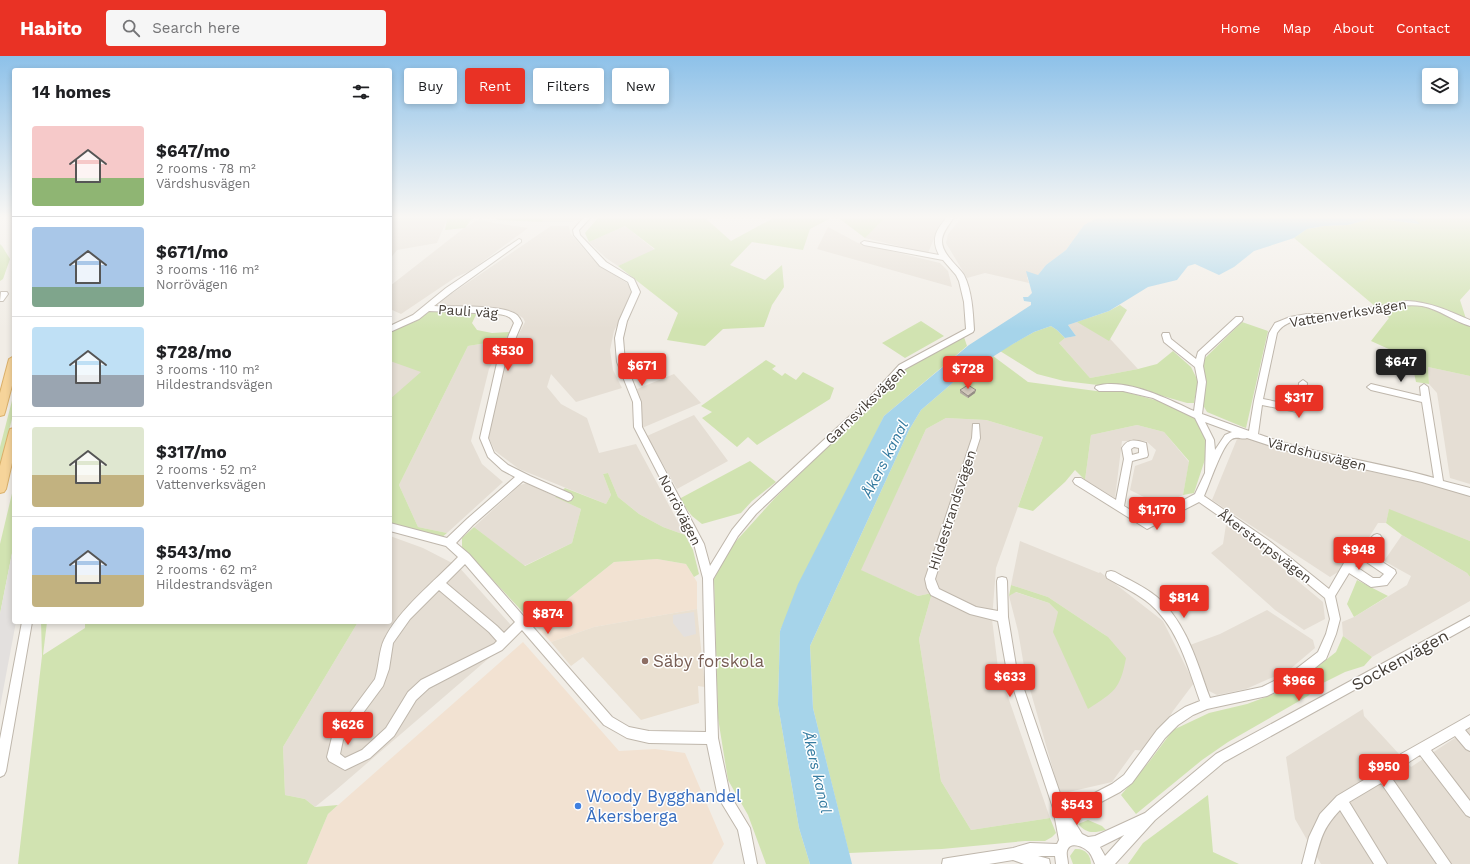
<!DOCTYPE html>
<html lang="en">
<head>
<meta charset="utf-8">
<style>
	body { margin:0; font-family:"Work Sans",sans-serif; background:#f6f6f6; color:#202124; height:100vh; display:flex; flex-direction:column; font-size:15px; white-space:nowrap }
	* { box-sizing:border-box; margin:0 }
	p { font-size:13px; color:#757577 }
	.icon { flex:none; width:22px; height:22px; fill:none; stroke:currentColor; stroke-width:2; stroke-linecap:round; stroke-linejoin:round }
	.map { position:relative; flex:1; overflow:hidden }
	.details { position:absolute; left:12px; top:12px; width:380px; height:556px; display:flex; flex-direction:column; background:#fff; border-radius:4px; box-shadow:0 2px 6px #0003 }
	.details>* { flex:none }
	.guide { position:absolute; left:404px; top:12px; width:380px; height:36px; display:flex; gap:8px }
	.tools { position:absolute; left:1422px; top:12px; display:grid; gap:8px }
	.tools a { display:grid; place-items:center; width:36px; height:36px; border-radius:4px; background:#fff; box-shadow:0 2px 6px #0003; font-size:20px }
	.price { position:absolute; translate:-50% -34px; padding:0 9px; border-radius:4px; background:#e93225; color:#fff; font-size:13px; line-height:26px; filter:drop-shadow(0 1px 2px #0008) }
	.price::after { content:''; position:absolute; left:50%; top:24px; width:12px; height:9px; margin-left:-6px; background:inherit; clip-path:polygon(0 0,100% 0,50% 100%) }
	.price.current { background:#222; color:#fff }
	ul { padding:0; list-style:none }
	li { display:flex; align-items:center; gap:12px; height:100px; padding:0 20px }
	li+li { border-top:1px solid #e0e0e0 }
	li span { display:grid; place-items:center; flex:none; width:112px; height:80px; border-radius:4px; color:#555 }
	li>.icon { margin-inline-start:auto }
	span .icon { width:48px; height:48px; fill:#fffc; stroke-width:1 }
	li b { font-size:17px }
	h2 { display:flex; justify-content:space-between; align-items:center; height:48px; padding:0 20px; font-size:17px }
	.chip { padding:0 14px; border-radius:4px; background:#fff; box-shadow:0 2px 6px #0003; font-size:14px; line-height:36px }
	.chip.current { background:#e93225; color:#fff }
	header { display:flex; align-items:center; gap:24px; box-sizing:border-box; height:56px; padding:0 20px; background:#e93225; color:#fff }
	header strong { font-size:19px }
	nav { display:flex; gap:22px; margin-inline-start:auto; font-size:14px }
	.search { width:280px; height:36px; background:#f6f6f6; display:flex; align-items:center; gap:10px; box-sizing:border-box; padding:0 14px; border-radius:4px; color:#757577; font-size:15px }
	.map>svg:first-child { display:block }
</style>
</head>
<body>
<header>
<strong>Habito</strong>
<div class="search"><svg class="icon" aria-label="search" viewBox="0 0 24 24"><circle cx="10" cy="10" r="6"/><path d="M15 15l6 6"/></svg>Search here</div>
<nav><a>Home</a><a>Map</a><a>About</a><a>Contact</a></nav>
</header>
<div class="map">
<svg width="1470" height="808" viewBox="0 0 1470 808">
	<rect width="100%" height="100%" fill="#f1ede6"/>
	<!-- residential -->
	<path fill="#e5ded4" d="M 390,160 L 444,160 L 447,163 L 437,187 L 397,194 L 390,203 Z
		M 544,160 L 585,160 L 581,163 L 572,166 L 542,166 Z
		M 887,160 L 946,160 L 941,166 L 928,197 L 865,182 Z
		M 963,160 L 1100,160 L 1084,169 L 1066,194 L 1046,209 L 1038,219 L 1027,221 L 1029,227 L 985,217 L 967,222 L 946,187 L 948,178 Z
		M 479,163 L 494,167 L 528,172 L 470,215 L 456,221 L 401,258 L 390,253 L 390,230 L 464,172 Z
		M 551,170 L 569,170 L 570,177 L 598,209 L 627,227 L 631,233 L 632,240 L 614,275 L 610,294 L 613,314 L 622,332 L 576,346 L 551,318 L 547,331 L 561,348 L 587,362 L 599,397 L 636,388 L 685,479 L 663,471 L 639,458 L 618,441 L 608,417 L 603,418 L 611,439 L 606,448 L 519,413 L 495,395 L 488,380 L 506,303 L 525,266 L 523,262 L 512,255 L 435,249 Z
		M 625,170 L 655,194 L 618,210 L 606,202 L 589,186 Z
		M 828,171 L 858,187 L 940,207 L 948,215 L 952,231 L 817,193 Z
		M 1090,261 L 1138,313 L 1090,322 L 1059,287 L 1065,282 L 1076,280 L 1068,269 Z
		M 390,283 L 444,317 L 390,358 Z
		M 505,284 L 489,313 L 471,385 L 482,408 L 503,426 L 447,477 L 418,471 L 399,429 L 468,290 Z
		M 1428,311 L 1470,320 L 1470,428 L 1450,422 L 1437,337 L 1429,328 Z
		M 674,318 L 701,347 L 642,372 L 642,355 L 637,333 Z
		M 694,359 L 728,405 L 677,433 L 647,380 Z
		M 946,362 L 986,364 L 1043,381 L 996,512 L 992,563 L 998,612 L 1050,762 L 971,774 L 941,725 L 919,583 L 932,537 L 918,540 L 860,514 L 926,373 Z
		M 1137,369 L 1164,376 L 1189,406 L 1183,439 L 1160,449 L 1130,434 L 1135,410 L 1152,404 L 1156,394 L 1146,385 L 1122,385 L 1115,442 L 1085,424 L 1091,379 Z
		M 1249,381 L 1305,401 L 1446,432 L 1470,440 L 1470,485 L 1389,454 L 1386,467 L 1378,467 L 1368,483 L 1338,516 L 1330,521 L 1212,444 L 1237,383 Z
		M 527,427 L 581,453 L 572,487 L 524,510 L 474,471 L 520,429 Z
		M 1226,469 L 1241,478 L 1323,546 L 1325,563 L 1304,574 L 1275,554 L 1211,497 L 1223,488 Z
		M 1402,479 L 1467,517 L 1470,521 L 1470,545 L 1372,601 L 1343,580 L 1342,566 L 1354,561 L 1407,529 L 1411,520 L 1384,505 Z
		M 390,480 L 423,492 L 458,510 L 518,577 L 336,734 L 315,751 L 305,743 L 285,739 L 283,691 L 358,566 L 390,566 Z
		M 1020,485 L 1099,517 L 1100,516 L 1163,565 L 1194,627 L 1173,655 L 1150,695 L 1135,694 L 1112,726 L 1060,738 L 1025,616 L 1018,575 L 1009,540 L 1015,536 L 1049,547 L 1058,556 L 1108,581 L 1048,541 L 1011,529 Z
		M 1267,554 L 1313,584 L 1315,592 L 1289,614 L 1246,633 L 1217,639 L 1209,635 L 1190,589 L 1220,578 Z
		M 1363,653 L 1364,660 L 1411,711 L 1470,672 L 1470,808 L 1321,808 L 1295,763 L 1286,701 Z"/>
	<!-- commercial -->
	<path fill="#f2e2d2" d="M 657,503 L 686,508 L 697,526 L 697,553 L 594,571 L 551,586 L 535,569 L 614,506 Z
		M 523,586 L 619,695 L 655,693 L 685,697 L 724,788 L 712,808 L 307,808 L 328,758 Z"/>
	<!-- education -->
	<path fill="#eae0d1" d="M 697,553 L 705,631 L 698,630 L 699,647 L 641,664 L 583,601 L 571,610 L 551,586 L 594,571 Z"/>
	<!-- green -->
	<path fill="#d1e3b1" d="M 444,160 L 474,160 L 465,172 L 445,174 L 447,164 Z
		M 492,160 L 544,160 L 542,166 L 498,164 Z
		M 597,160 L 703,160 L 731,185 L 777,160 L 825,160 L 829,163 L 810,173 L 803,194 L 752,186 L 730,209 L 765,224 L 782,209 L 784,231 L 772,249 L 764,271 L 723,273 L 705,290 L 667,284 L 678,257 L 618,210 L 655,193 L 625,170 L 589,186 L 585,177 L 597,163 Z
		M 836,160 L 887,160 L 865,182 Z
		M 1411,160 L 1470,160 L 1470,233 L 1460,244 L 1467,266 L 1470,267 L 1470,320 L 1428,311 L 1429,328 L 1416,326 L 1411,303 L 1371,285 L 1389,262 L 1294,182 L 1307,173 L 1324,170 L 1348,169 L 1373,162 L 1419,168 Z
		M 0,188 L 2,190 L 10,203 L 3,223 L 0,225 Z
		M 1120,249 L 1127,254 L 1109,285 L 1077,266 L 1109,255 Z
		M 429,254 L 477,257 L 472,267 L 477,274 L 492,277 L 510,276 L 505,284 L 468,290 L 399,429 L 418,471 L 447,477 L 441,482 L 390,467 L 390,343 L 421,316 L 390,305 L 390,275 Z
		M 921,265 L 944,280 L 905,302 L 882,287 Z
		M 1242,266 L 1268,275 L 1246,372 L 1243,371 L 1207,356 L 1203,349 L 1205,326 L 1203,304 Z
		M 1051,270 L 1057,274 L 1065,282 L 1059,287 L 1090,322 L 1138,313 L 1157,308 L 1173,295 L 1191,311 L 1198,325 L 1194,347 L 1187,347 L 1124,329 L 1098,329 L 1064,325 L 1037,318 L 1000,295 L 1034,276 Z
		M 964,281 L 967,290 L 884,360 L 780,575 L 778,649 L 799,772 L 810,808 L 766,808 L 748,759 L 728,724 L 718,662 L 714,523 L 727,495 L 775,442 L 871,349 L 907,312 L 935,295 Z
		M 993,300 L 1028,326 L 1096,335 L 1126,336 L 1191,354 L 1211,385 L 1194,437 L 1183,439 L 1189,405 L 1164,376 L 1137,369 L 1091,379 L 1085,424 L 1075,414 L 1065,426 L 1033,455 L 1018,451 L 1043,381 L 986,364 L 946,362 L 926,373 L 861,514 L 918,540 L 932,537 L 919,583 L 941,725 L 971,774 L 1050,762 L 1056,777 L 1052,781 L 1045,785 L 1025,785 L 942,793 L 849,797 L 813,652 L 810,590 L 909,374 L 921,354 L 956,324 Z
		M 766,304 L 776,310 L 772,313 L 782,320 L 785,317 L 796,324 L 803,316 L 834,332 L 830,343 L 757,389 L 748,381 L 737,391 L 702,362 L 712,356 L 701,350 Z
		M 14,337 L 14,355 L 0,410 L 0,391 Z
		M 750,405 L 776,426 L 752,445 L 741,457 L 702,468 L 692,460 L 679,443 Z
		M 608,417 L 618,441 L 639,458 L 663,471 L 685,479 L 693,494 L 699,518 L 694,521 L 686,508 L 657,503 L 614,506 L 535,569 L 462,491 L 462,482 L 474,471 L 525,510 L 572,487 L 581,453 L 555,441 L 565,432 L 606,448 L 611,439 L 603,418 Z
		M 14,429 L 14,487 L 0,558 L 0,488 Z
		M 1389,453 L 1470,485 L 1470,521 L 1467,517 L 1402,479 L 1386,467 Z
		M 1357,524 L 1388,540 L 1354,561 L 1347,548 Z
		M 1011,529 L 1048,541 L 1108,581 L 1126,602 C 1120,634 1114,636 1088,653 L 1053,576 L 1058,556 L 1049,547 L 1016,536 L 1009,540 Z
		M 41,566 L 47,566 L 43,599 L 85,572 L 85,566 L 358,566 L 283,691 L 285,739 L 305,743 L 315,751 L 338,749 L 328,758 L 307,808 L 18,808 L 42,600 Z
		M 1343,580 L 1372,601 L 1364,610 L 1345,616 L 1319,629 L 1308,640 L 1228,686 L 1202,704 L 1136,758 L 1121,739 L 1149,706 L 1173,674 L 1209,657 L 1247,648 L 1274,638 L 1312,615 L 1336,596 Z
		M 1208,739 L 1213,796 L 1239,808 L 1128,808 L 1143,787 Z
		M 1088,764 L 1102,770 L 1106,774 C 1093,777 1087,778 1078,768 Z
		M 1075,793 C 1085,792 1091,799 1091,808 L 1073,808 L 1070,800 Z"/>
	<!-- parking -->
	<path fill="#e3e0de" d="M 14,487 L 14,566 L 16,566 L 0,651 L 0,558 Z
		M 694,556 L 696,578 L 684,581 L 673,567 L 673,559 Z"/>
	<!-- water -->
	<path fill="#a6d4ea" d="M 1100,160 L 1411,160 L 1420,168 L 1373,162 L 1348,169 L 1324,170 L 1307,173 L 1294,182 L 1254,195 L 1234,211 L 1219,219 L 1195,208 L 1188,210 L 1177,224 L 1148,231 L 1109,255 L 1068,269 L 1076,280 L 1065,282 L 1057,274 L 1051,270 L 1034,276 L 1013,288 L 956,324 L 921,354 L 909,374 L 810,590 L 813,652 L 852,808 L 810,808 L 799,772 L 778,649 L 780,575 L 798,528 L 884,360 L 969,289 L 1031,249 L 1031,246 L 1024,245 L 1023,241 L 1028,241 L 1032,237 L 1026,215 L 1038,219 L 1046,209 L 1066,194 L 1084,169 Z"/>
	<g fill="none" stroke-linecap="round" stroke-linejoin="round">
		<!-- minor casing -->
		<g stroke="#bfb7ac" stroke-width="2">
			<path id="minor" d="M 585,160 L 592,160 L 579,174 L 580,179 L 606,206 L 634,223 L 640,236 L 627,265 L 623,282 L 625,306 L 641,346 L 642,371 L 704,488 L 710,510 L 732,474 L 750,452 L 866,345 L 899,309 L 966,273 L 964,246 L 959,225 L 956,219 L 943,204 L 864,189 L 861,187 L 864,185 L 939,199 C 930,182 937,173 948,160 L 955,160 C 942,178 935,186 952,205 C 956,210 961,214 964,219 C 972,235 973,256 974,274 L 973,276 L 905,313 L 872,349 L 756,458 L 738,480 L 713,523 L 718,682 L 730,739 L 750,772 L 757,808 L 745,808 L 738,774 L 718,741 L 707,688 L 649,687 L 627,682 L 604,669 L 522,574 L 502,594 L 429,632 L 416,644 L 394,680 L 370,702 L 345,714 L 329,705 L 327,701 L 332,681 L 375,623 C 379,611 379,594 384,584 C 398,554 435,525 458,501 L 446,490 L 390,475 L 390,467 L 447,482 L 467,463 L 515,421 L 502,414 L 488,401 L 480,382 L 497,307 L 514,267 C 511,260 505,259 498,258 L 429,255 L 419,263 L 390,276 L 390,270 L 413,259 L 446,232 L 519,183 L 521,184 L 521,186 L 452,236 L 434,250 C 452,251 504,248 517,259 C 519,261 521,264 522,267 L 505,307 L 488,382 L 494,397 L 508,409 L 530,420 L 571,438 L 573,441 L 571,444 L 568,445 L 523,425 L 473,469 L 456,487 L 469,498 L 612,661 L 629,671 L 649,675 L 706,676 L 703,522 L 694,488 L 634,371 L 633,346 L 617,306 L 615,282 L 619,265 L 632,236 L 628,226 L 600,210 L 574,179 L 573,174 ZM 465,508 L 515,566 L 504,577 L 497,570 L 446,527 ZM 439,534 L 489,576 L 497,585 L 494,588 L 421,624 L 408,636 L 386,672 L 362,694 L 345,702 L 340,698 L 343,684 L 383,630 L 389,613 L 393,587 L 410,563 Z
				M 1,236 L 7,236 L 8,238 L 3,245 L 0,245 Z
				M 1407,245 C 1430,246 1449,255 1470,264 L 1470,270 C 1453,265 1439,253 1422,250 C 1398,246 1361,259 1337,263 C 1322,266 1306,262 1291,266 C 1284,269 1281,271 1277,277 L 1263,343 L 1297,350 L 1299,327 L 1303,324 L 1307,327 L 1305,352 L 1304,354 L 1297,356 L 1262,349 L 1258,378 C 1315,399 1376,405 1434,422 L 1422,346 L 1371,334 L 1367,331 L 1371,328 L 1421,340 L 1420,331 L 1424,328 L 1428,331 L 1443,425 L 1470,432 L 1470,440 L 1422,426 L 1327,405 L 1277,392 L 1247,382 C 1242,384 1238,380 1232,383 C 1222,389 1210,427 1204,440 L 1268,484 L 1329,533 L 1344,507 L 1374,479 L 1377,478 L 1380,479 L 1382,482 L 1368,497 L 1395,514 L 1396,517 L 1387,529 L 1371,531 L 1349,517 L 1335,540 L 1340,563 L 1336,578 L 1326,603 L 1300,624 L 1267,640 L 1207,653 L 1193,659 L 1178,669 L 1165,682 L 1132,727 L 1120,736 L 1086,754 L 1069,757 L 1082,778 L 1088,781 L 1095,780 L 1145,757 L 1216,698 L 1470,560 L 1470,570 L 1224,706 L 1155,764 L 1115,808 L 1095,808 C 1093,803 1092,800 1089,796 C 1084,791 1070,784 1067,795 C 1066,799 1068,804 1068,808 L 1056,808 L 1055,800 L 1038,800 L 1049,803 L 1050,808 L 1024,808 L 1013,804 L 989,808 L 942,808 L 943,803 L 948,802 L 1013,792 L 1030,787 L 1057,788 L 1059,784 L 1053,752 L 1006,610 L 998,565 L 970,558 L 931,539 L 927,532 L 925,523 L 972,382 L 973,368 L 979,368 L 980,382 L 935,523 L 939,533 L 976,551 L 998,555 L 997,525 L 998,522 L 1002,521 L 1006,522 L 1007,525 L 1008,561 L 1016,610 L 1063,746 L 1081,744 L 1112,728 L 1124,719 L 1157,674 L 1170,661 L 1185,651 L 1200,645 C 1188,611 1178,572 1150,548 C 1137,537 1121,530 1107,522 L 1106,519 L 1107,516 L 1111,515 L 1115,516 C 1129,524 1145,531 1157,541 C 1187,567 1197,607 1210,642 L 1262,631 L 1292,616 L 1318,596 L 1326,578 L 1330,563 L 1325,542 L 1262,490 L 1199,446 L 1147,473 L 1075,428 L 1073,425 L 1075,422 L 1081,422 L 1116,444 L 1124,403 L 1122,392 C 1128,382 1136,384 1146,387 L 1148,399 L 1147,401 L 1132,405 L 1124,450 L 1147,464 L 1195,438 L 1205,417 L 1206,384 L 1195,362 L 1153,342 L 1123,335 L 1099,335 L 1095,332 L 1096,330 C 1125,321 1168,343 1194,355 L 1198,326 L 1195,311 L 1164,286 L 1162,279 L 1163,277 L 1169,277 L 1171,283 L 1196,303 L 1198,296 L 1236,261 L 1242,261 L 1243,263 L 1242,265 L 1205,299 L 1203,310 L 1206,326 L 1202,358 L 1249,375 L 1254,345 L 1269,277 L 1275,267 L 1290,261 L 1307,258 L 1335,258 ZM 1205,366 L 1232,376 L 1225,379 L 1215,394 L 1214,384 ZM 1134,391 L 1139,392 L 1139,397 L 1132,399 L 1131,393 ZM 1362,503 L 1384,518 L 1380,522 L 1373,522 L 1355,510 ZM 1124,779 L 1105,800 L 1100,791 Z
				M 22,566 L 32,566 L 6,715 L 4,719 L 0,721 L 0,683 Z
				M 1470,659 L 1470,671 L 1465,674 L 1470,680 L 1470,695 L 1466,693 L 1455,680 L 1431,694 L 1470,745 L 1470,761 L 1466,759 L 1420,699 L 1409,706 L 1391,721 L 1451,808 L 1437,808 L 1381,727 L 1349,746 L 1387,808 L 1374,808 L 1340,754 C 1322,773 1321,783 1314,808 L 1302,808 L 1309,781 L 1320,758 L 1337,740 L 1389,709 L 1401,698 Z"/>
		</g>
		<!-- major casing -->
		<g stroke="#dab06b" stroke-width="2">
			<path id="major" d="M 14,300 L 14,322 L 5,356 L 4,359 L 0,360 L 0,337 L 9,303 Z
				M 14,372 L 14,398 L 6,433 L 4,436 L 0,437 L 0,410 L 9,376 L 10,373 Z"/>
		</g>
		<!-- minor -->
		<use href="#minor" fill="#fff" fill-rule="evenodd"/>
		<!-- major -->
		<use href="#major" fill="#f6d49a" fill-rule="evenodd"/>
	</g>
	<!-- wall -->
	<path fill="#b5aca2" d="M 960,334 L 975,337 L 968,342 L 960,337 Z"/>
	<!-- shaded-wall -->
	<path fill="#938c84" d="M 976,334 L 975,337 L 968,342 L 968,340 Z"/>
	<!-- building -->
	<path fill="#d2c8bc" stroke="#938c84" d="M 968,329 L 976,334 L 968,340 L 960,334 Z"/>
	<!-- sky -->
	<linearGradient id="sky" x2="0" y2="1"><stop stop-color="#8dc1e9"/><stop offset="0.59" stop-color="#f9f7f4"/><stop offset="1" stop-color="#f9f7f4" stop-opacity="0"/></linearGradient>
	<rect width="1470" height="273" fill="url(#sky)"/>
	<!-- markers -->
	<circle fill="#8d6e63" stroke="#fff" stroke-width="1.5" cx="645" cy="605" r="4"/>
	<circle fill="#3f7fe0" stroke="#fff" stroke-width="1.5" cx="578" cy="750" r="4"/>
	<g text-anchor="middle" stroke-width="3" stroke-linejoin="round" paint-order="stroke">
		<!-- street labels -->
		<g font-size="14" fill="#443d36" stroke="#fff">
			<text transform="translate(468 255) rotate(4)" y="5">Pauli väg</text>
			<text transform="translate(1348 257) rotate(-9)" y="5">Vattenverksvägen</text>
			<text transform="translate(865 349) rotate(-44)" y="5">Garnsviksvägen</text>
			<text transform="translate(1317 398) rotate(14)" y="5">Värdshusvägen</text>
			<text transform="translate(680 454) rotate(63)" y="5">Norrövägen</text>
			<text transform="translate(952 454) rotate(-72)" y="5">Hildestrandsvägen</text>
			<text transform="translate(1265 490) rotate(37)" y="5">Åkerstorpsvägen</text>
		</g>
		<!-- water labels -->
		<g font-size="15" font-style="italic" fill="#357ba0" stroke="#fff">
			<text transform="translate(885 403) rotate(-63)" y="5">Åkers kanal</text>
			<text transform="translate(817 716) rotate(77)" y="5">Åkers kanal</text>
		</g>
		<!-- near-street labels -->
		<g font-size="17" fill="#443d36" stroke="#fff">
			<text transform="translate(1400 604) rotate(-29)" y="6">Sockenvägen</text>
		</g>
		<!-- near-education labels -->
		<g font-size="17" fill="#785e54" stroke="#fff" text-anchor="start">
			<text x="653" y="611">Säby forskola</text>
		</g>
		<!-- near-shop labels -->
		<g font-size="17" fill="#366cbe" stroke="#fff" text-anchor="start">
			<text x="586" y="746">Woody Bygghandel<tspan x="586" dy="20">Åkersberga</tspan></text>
		</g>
	</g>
</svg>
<div class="tools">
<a><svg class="icon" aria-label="layers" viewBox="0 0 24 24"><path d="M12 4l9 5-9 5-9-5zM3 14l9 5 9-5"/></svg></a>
</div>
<b class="price" style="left:508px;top:316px">$530</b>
<b class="price current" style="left:1401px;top:327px">$647</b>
<b class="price" style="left:642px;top:331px">$671</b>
<b class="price" style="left:968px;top:334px">$728</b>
<b class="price" style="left:1299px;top:363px">$317</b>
<b class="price" style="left:1157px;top:475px">$1,170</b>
<b class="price" style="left:1359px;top:515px">$948</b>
<b class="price" style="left:1184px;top:563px">$814</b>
<b class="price" style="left:548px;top:579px">$874</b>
<b class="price" style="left:1010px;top:642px">$633</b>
<b class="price" style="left:1299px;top:646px">$966</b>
<b class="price" style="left:348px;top:690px">$626</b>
<b class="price" style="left:1384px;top:732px">$950</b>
<b class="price" style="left:1077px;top:770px">$543</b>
<div class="guide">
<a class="chip">Buy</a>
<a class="chip current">Rent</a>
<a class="chip">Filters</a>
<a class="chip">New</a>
</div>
<section class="details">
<h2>14 homes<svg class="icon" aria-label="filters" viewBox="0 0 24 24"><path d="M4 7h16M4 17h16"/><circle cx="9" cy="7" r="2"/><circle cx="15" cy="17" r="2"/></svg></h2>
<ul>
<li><span style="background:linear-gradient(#f6c9c9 65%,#8fb573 0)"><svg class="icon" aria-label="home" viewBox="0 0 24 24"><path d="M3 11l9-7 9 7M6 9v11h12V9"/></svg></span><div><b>$647/mo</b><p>2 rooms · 78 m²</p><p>Värdshusvägen</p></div></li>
<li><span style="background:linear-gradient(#a9c7e8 75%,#7fa58c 0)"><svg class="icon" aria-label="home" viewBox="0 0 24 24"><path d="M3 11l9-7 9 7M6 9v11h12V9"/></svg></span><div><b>$671/mo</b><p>3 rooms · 116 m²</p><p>Norrövägen</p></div></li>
<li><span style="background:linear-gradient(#bfe0f5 60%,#9aa5b1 0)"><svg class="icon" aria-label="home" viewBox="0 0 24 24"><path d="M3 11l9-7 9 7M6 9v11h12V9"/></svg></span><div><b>$728/mo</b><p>3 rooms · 110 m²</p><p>Hildestrandsvägen</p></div></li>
<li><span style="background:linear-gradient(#dfe7d0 60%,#c2b280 0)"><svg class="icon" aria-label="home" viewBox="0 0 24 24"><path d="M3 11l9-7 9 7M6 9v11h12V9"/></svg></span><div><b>$317/mo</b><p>2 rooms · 52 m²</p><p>Vattenverksvägen</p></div></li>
<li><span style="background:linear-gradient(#a9c7e8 60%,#c2b280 0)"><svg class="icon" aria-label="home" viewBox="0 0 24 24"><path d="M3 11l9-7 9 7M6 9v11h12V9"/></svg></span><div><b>$543/mo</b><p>2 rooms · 62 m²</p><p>Hildestrandsvägen</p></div></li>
</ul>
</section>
</div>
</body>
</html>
